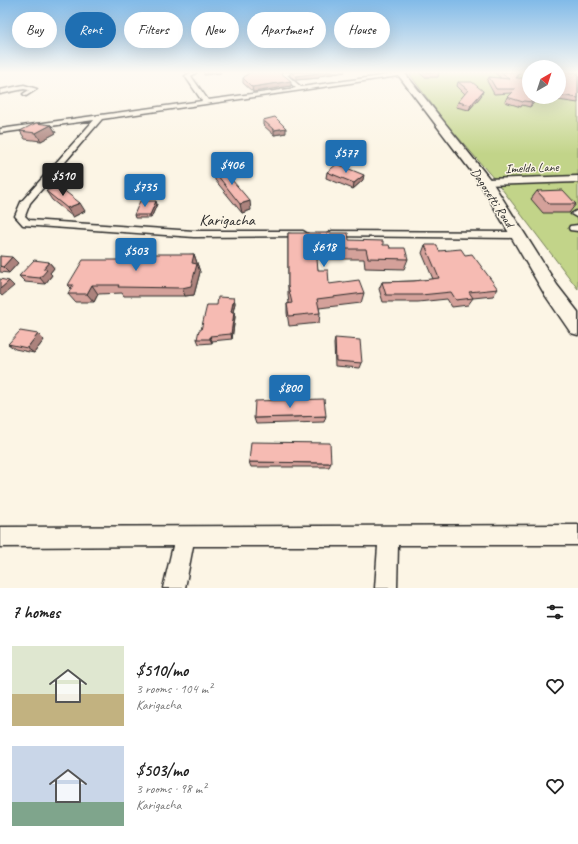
<!DOCTYPE html>
<html lang="en">
<head>
<meta charset="utf-8">
<style>
	body { margin:0; font-family:Caveat,sans-serif; background:#f2f2f2; color:#222; height:100vh; display:flex; flex-direction:column; font-size:15px; white-space:nowrap }
	* { box-sizing:border-box; margin:0 }
	p { font-size:13px; color:#767676 }
	.icon { flex:none; width:22px; height:22px; fill:none; stroke:currentColor; stroke-width:2; stroke-linecap:round; stroke-linejoin:round }
	.map { position:relative; height:588px; overflow:hidden }
	.side { display:flex; flex-direction:column; background:#fff; flex:1 }
	.side>* { flex:none }
	.guide { position:absolute; left:12px; top:12px; width:554px; height:36px; display:flex; gap:8px }
	.needle { width:26px; rotate:39deg }
	.tools { position:absolute; left:522px; top:60px; display:grid; gap:8px }
	.tools a { display:grid; place-items:center; width:44px; height:44px; border-radius:50%; background:#fff; box-shadow:0 4px 16px #0002; font-size:20px }
	.price { position:absolute; translate:-50% -34px; padding:0 9px; border-radius:4px; background:#1f6fb2; color:#fff; font-size:13px; line-height:26px; filter:drop-shadow(0 1px 2px #0008) }
	.price::after { content:''; position:absolute; left:50%; top:24px; width:12px; height:9px; margin-left:-6px; background:inherit; clip-path:polygon(0 0,100% 0,50% 100%) }
	.price.current { background:#222; color:#fff }
	ul { padding:0; list-style:none }
	li { display:flex; align-items:center; gap:12px; height:100px; padding:0 12px }
	li span { display:grid; place-items:center; flex:none; width:112px; height:80px; border-radius:0px; color:#555 }
	li>.icon { margin-inline-start:auto }
	span .icon { width:48px; height:48px; fill:#fffc; stroke-width:1 }
	li b { font-size:17px }
	h2 { display:flex; justify-content:space-between; align-items:center; height:48px; padding:0 12px; font-size:17px }
	.tag { padding:0 14px; border-radius:18px; background:#fff; box-shadow:0 4px 16px #0002; font-size:14px; line-height:36px }
	.tag.current { background:#1f6fb2; color:#fff }
	.map>svg:first-child { display:block }
</style>
</head>
<body>
<div class="map">
<svg width="578" height="588" viewBox="0 0 578 588">
	<rect width="100%" height="100%" fill="#fcf5e5"/>
	<filter id="ink" filterUnits="userSpaceOnUse"><feTurbulence type="fractalNoise" baseFrequency=".025" numOctaves="2"/><feDisplacementMap in="SourceGraphic" scale="8" xChannelSelector="R" yChannelSelector="G"/><feConvolveMatrix kernelMatrix="1 2 1 2 8 2 1 2 1" color-interpolation-filters="sRGB"/></filter>
	<g filter="url(#ink)">
		<!-- green -->
		<path fill="#c2d489" stroke="#76805a" d="M 408,72 L 529,72 L 529,97 L 559,97 L 559,72 L 578,72 L 578,289 L 495,180 L 445,122 Z"/>
		<g fill="none" stroke-linecap="round" stroke-linejoin="round">
			<!-- minor casing -->
			<g stroke="#2b2b2b" stroke-width="3">
				<path id="minor" d="M 192,72 L 197,72 L 191,76 L 208,100 L 296,88 L 281,75 L 280,74 L 283,72 L 301,72 L 287,75 L 301,87 L 402,73 L 405,75 L 102,119 L 30,203 L 25,216 L 29,220 L 194,231 L 303,231 L 308,234 L 307,236 L 194,237 L 23,225 L 15,216 L 21,202 L 94,120 L 0,133 L 0,129 L 202,101 L 185,76 Z
					M 24,85 L 37,89 L 26,96 L 23,94 L 29,90 L 24,89 L 0,94 L 0,90 Z
					M 578,176 L 578,182 L 486,185 L 482,182 L 486,179 Z
					M 576,211 L 578,212 L 578,218 L 571,214 Z
					M 578,225 L 578,231 L 570,230 L 569,228 L 570,226 Z
					M 332,231 L 517,232 L 522,235 L 517,238 L 328,236 L 327,234 Z
					M 578,525 L 578,545 L 398,545 L 397,588 L 375,588 L 378,546 L 193,546 L 185,588 L 163,588 L 173,546 L 0,547 L 0,527 Z"/>
			</g>
			<!-- secondary casing -->
			<g stroke="#2b2b2b" stroke-width="3">
				<path id="secondary" d="M 396,72 L 404,72 L 492,182 L 557,285 L 578,312 L 578,335 L 571,333 L 545,295 L 480,183 Z"/>
			</g>
			<!-- minor -->
			<use href="#minor" fill="#fcf5e5" fill-rule="evenodd"/>
			<!-- secondary -->
			<use href="#secondary" fill="#fcf5e5" fill-rule="evenodd"/>
		</g>
		<!-- wall -->
		<path fill="#d4a19a" stroke="#2b2b2b" d="M 250,72 L 281,72 L 280,72 L 291,86 L 253,92 L 243,83 L 243,78 Z
			M 290,72 L 345,72 L 319,76 L 319,78 L 296,80 L 290,76 Z
			M 419,72 L 439,72 L 438,77 L 424,77 Z
			M 494,72 L 521,72 L 517,78 L 529,97 L 549,97 L 537,99 L 530,107 L 522,105 L 521,107 L 505,102 L 507,97 L 511,93 L 494,94 L 487,81 L 489,77 L 501,78 Z
			M 559,72 L 578,72 L 578,103 L 558,100 L 561,95 L 559,95 Z
			M 458,82 L 483,91 L 481,96 L 469,110 L 456,107 L 458,102 L 465,94 L 457,86 Z
			M 263,120 L 286,133 L 274,135 L 263,125 Z
			M 51,125 L 56,133 L 41,141 L 25,139 L 20,131 Z
			M 214,171 L 251,210 L 242,213 L 215,180 Z
			M 327,172 L 363,180 L 353,189 L 326,178 Z
			M 46,191 L 85,211 L 73,217 L 52,200 Z
			M 537,191 L 576,204 L 569,213 L 543,213 L 531,199 Z
			M 157,204 L 151,218 L 135,218 L 134,215 Z
			M 288,233 L 383,245 L 390,248 L 408,259 L 404,269 L 365,268 L 364,259 L 316,259 L 318,270 L 329,284 L 364,293 L 361,303 L 319,308 L 320,313 L 319,323 L 289,326 L 287,313 L 287,304 L 289,303 L 288,295 Z
			M 425,245 L 439,251 L 465,255 L 498,289 L 493,296 L 473,298 L 468,305 L 452,307 L 447,299 L 418,302 L 383,302 L 379,289 L 382,282 L 414,281 L 433,279 L 422,253 Z
			M 194,254 L 200,272 L 194,295 L 185,296 L 124,296 L 122,293 L 98,294 L 94,302 L 75,302 L 68,294 L 71,288 L 68,285 L 126,260 Z
			M 0,256 L 18,263 L 9,273 L 0,272 Z
			M 49,262 L 54,268 L 50,273 L 52,275 L 45,284 L 25,282 L 19,276 Z
			M 234,298 L 235,303 L 233,312 L 234,312 L 235,317 L 232,339 L 212,341 L 212,343 L 199,344 L 197,339 L 217,305 Z
			M 335,338 L 362,363 L 360,368 L 335,366 L 334,344 Z
			M 44,340 L 34,353 L 15,349 L 8,344 Z
			M 326,416 L 324,422 L 256,424 L 254,418 Z
			M 249,462 L 331,463 L 329,467 L 251,467 Z"/>
		<!-- shaded-wall -->
		<path fill="#ac837d" stroke="#2b2b2b" d="M 204,72 L 221,72 L 221,73 L 204,75 Z
			M 318,72 L 345,72 L 319,76 L 319,78 L 296,80 L 296,76 Z
			M 291,81 L 291,86 L 253,92 L 252,87 Z
			M 564,90 L 562,95 L 559,95 L 559,91 Z
			M 483,91 L 481,96 L 469,110 L 471,105 Z
			M 537,97 L 549,97 L 537,99 L 530,107 L 532,102 Z
			M 51,125 L 56,133 L 41,141 L 36,133 Z
			M 286,128 L 286,133 L 274,135 L 274,130 Z
			M 364,175 L 363,180 L 353,189 L 354,183 Z
			M 156,201 L 157,204 L 151,218 L 150,215 Z
			M 250,201 L 251,210 L 242,213 L 240,204 Z
			M 80,203 L 85,211 L 73,217 L 67,208 Z
			M 194,254 L 200,272 L 194,295 L 185,296 L 182,288 Z
			M 12,257 L 18,263 L 9,273 L 3,267 Z
			M 49,262 L 54,268 L 50,273 L 52,275 L 45,284 L 40,278 L 43,269 Z
			M 9,281 L 14,286 L 2,296 L 0,294 L 0,289 Z
			M 92,285 L 98,294 L 94,302 L 87,294 Z
			M 234,298 L 235,303 L 232,317 L 231,312 Z
			M 234,312 L 235,317 L 232,339 L 231,334 Z
			M 38,334 L 44,340 L 34,353 L 27,348 Z
			M 210,336 L 212,341 L 212,343 L 210,339 Z"/>
		<!-- building -->
		<path fill="#f6bbb3" stroke="#2b2b2b" d="M 250,72 L 280,72 L 291,81 L 252,87 L 243,78 Z
			M 291,72 L 318,72 L 319,73 L 296,76 Z
			M 500,72 L 520,72 L 516,78 L 529,78 L 529,97 L 537,97 L 532,102 L 524,101 L 523,102 L 507,97 L 515,89 L 496,89 L 489,77 L 509,79 Z
			M 559,72 L 578,72 L 578,98 L 561,95 L 564,90 L 559,91 Z
			M 458,82 L 472,82 L 483,91 L 471,105 L 458,102 L 468,90 Z
			M 275,117 L 286,128 L 274,130 L 263,120 Z
			M 36,123 L 51,125 L 36,133 L 20,131 Z
			M 337,164 L 364,175 L 354,183 L 327,172 Z
			M 220,166 L 250,201 L 240,204 L 214,171 Z
			M 56,187 L 60,190 L 62,189 L 80,203 L 67,208 L 46,191 Z
			M 563,190 L 576,204 L 549,204 L 537,191 Z
			M 140,201 L 156,201 L 150,215 L 134,215 Z
			M 288,233 L 348,233 L 349,240 L 383,241 L 383,245 L 389,245 L 390,248 L 405,248 L 408,259 L 368,258 L 366,249 L 316,249 L 318,270 L 328,270 L 329,284 L 359,280 L 364,293 L 317,299 L 320,313 L 289,316 L 287,304 L 292,303 L 288,286 Z
			M 425,245 L 437,245 L 439,251 L 461,249 L 465,255 L 472,254 L 498,289 L 469,292 L 473,298 L 456,300 L 451,292 L 421,295 L 386,295 L 382,282 L 414,281 L 439,278 Z
			M 129,254 L 194,254 L 192,263 L 197,264 L 191,286 L 182,288 L 118,287 L 119,285 L 92,285 L 87,294 L 68,294 L 73,285 L 68,285 L 83,260 L 126,260 Z
			M 0,256 L 12,257 L 3,267 L 0,266 Z
			M 34,260 L 49,262 L 43,269 L 47,270 L 40,278 L 19,276 Z
			M 0,279 L 9,281 L 0,289 Z
			M 218,297 L 234,298 L 231,312 L 234,312 L 231,334 L 210,336 L 210,339 L 197,339 L 199,330 L 201,330 L 207,305 L 217,305 Z
			M 20,331 L 38,334 L 27,348 L 8,344 Z
			M 335,338 L 360,340 L 362,363 L 336,361 Z
			M 324,399 L 326,416 L 254,418 L 255,401 Z
			M 251,442 L 330,443 L 331,463 L 249,462 Z"/>
	</g>
	<!-- sky -->
	<linearGradient id="sky" x2="0" y2="1"><stop stop-color="#81bae8"/><stop offset="0.47" stop-color="#fefaf3"/><stop offset="1" stop-color="#fefaf3" stop-opacity="0"/></linearGradient>
	<rect width="578" height="154" fill="url(#sky)"/>
	<g text-anchor="middle" stroke-width="3" stroke-linejoin="round" paint-order="stroke">
		<!-- far-street labels -->
		<g font-size="13" fill="#2b2b2b" stroke="#fcf5e5">
			<text transform="translate(532 167) rotate(-2)" y="5">Imelda Lane</text>
			<text transform="translate(493 197) rotate(57)" y="5">Dagoretti Road</text>
		</g>
		<!-- street labels -->
		<g font-size="16" fill="#2b2b2b" stroke="#fcf5e5">
			<text x="227" y="225">Karigacha</text>
		</g>
	</g>
</svg>
<div class="tools">
<a><svg class="needle" viewBox="-14 -14 28 28"><path d="M0-13l5 13h-10z" fill="#e53935"/><path d="M0 13l5-13h-10z" fill="#767676"/></svg></a>
</div>
<b class="price" style="left:346px;top:174px">$577</b>
<b class="price" style="left:232px;top:186px">$406</b>
<b class="price current" style="left:63px;top:197px">$510</b>
<b class="price" style="left:145px;top:208px">$735</b>
<b class="price" style="left:324px;top:268px">$618</b>
<b class="price" style="left:136px;top:272px">$503</b>
<b class="price" style="left:290px;top:409px">$800</b>
<div class="guide">
<a class="tag">Buy</a>
<a class="tag current">Rent</a>
<a class="tag">Filters</a>
<a class="tag">New</a>
<a class="tag">Apartment</a>
<a class="tag">House</a>
</div>
</div>
<section class="side">
<h2>7 homes<svg class="icon" aria-label="filters" viewBox="0 0 24 24"><path d="M4 7h16M4 17h16"/><circle cx="9" cy="7" r="2"/><circle cx="15" cy="17" r="2"/></svg></h2>
<ul>
<li><span style="background:linear-gradient(#dfe7d0 60%,#c2b280 0)"><svg class="icon" aria-label="home" viewBox="0 0 24 24"><path d="M3 11l9-7 9 7M6 9v11h12V9"/></svg></span><div><b>$510/mo</b><p>3 rooms · 104 m²</p><p>Karigacha</p></div><svg class="icon" aria-label="heart" viewBox="0 0 24 24"><path d="M12 20l-8-8c-3-5 5-10 8-4 3-6 11-1 8 4z"/></svg></li>
<li><span style="background:linear-gradient(#c9d6e8 70%,#7fa58c 0)"><svg class="icon" aria-label="home" viewBox="0 0 24 24"><path d="M3 11l9-7 9 7M6 9v11h12V9"/></svg></span><div><b>$503/mo</b><p>3 rooms · 98 m²</p><p>Karigacha</p></div><svg class="icon" aria-label="heart" viewBox="0 0 24 24"><path d="M12 20l-8-8c-3-5 5-10 8-4 3-6 11-1 8 4z"/></svg></li>
</ul>
</section>
</body>
</html>
